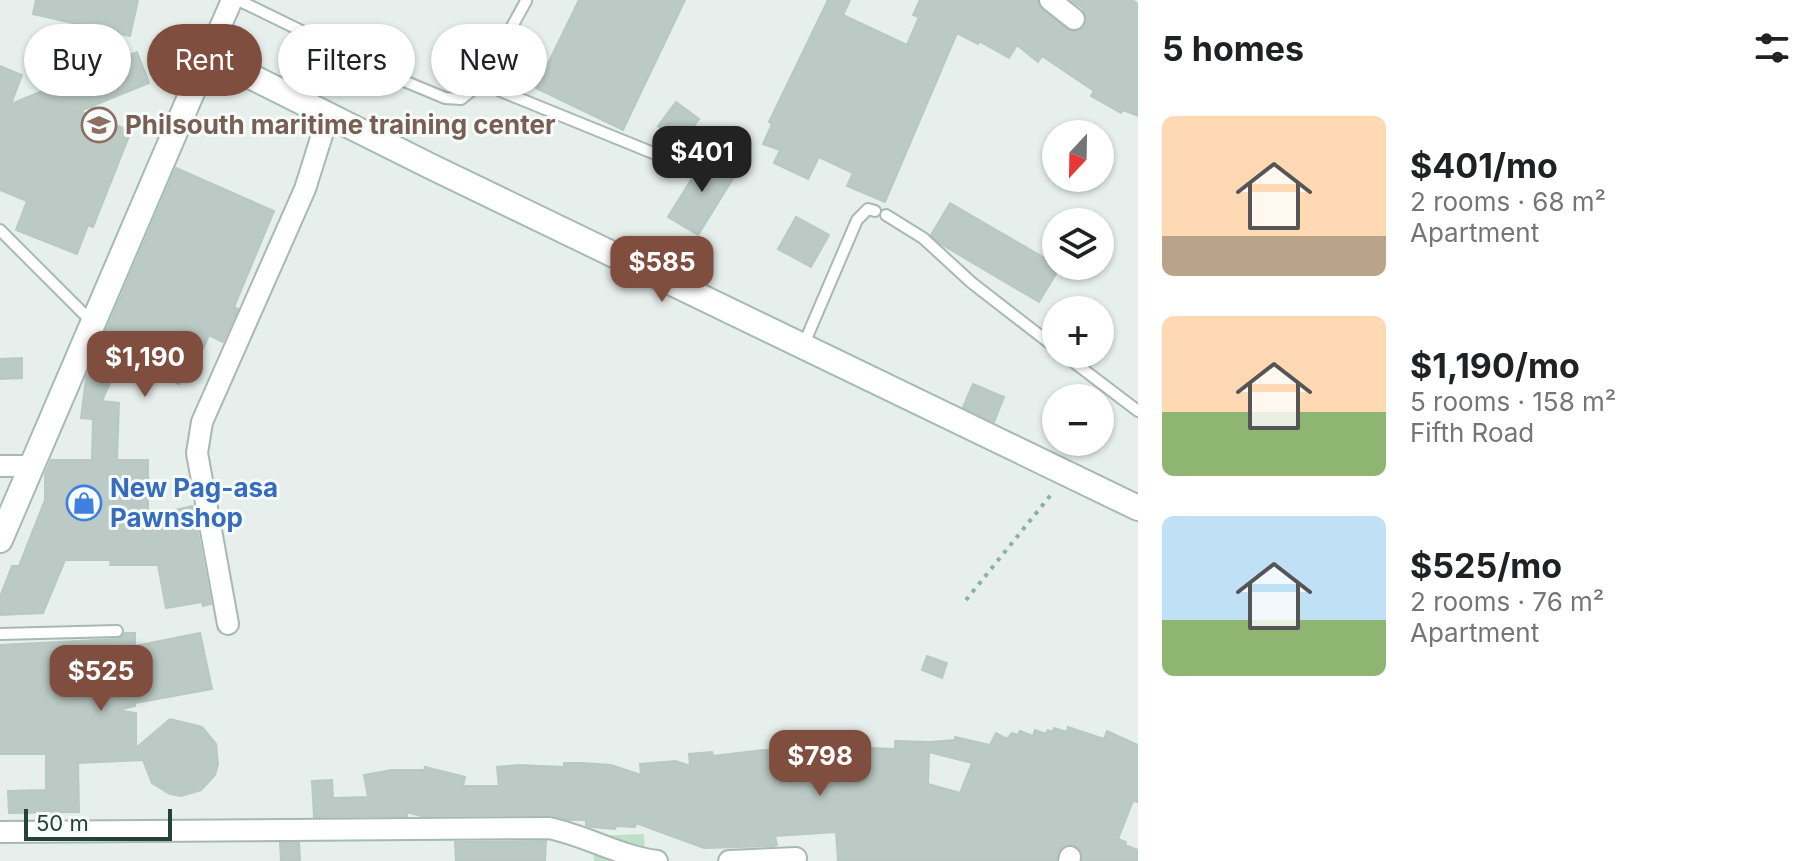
<!DOCTYPE html>
<html lang="en">
<head>
<meta charset="utf-8">
<style>
	body { margin:0; font-family:Inter,sans-serif; background:#f2f2f2; color:#202124; height:100vh; display:flex; flex-direction:column; font-size:30px; white-space:nowrap }
	* { box-sizing:border-box; margin:0 }
	p { font-size:26px; color:#757577 }
	.icon { flex:none; width:44px; height:44px; fill:none; stroke:currentColor; stroke-width:2; stroke-linecap:round; stroke-linejoin:round }
	.map { position:relative; flex:1; overflow:hidden }
	.sheet { display:flex; flex-direction:column; background:#fff; width:680px }
	.sheet>* { flex:none }
	.guide { position:absolute; left:24px; top:24px; width:760px; height:72px; display:flex; gap:16px }
	.needle { width:52px; rotate:202deg }
	.buttons { position:absolute; left:1042px; top:120px; display:grid; gap:16px }
	.buttons a { display:grid; place-items:center; width:72px; height:72px; border-radius:50%; background:#fff; box-shadow:0 2px 6px #0004; font-size:40px }
	.scale { position:absolute; left:24px; bottom:20px; width:148px; box-sizing:border-box; padding-left:8px; border:4px solid #24423a; border-top:0; font-size:22px; line-height:28px; white-space:nowrap; color:#24423a; -webkit-text-stroke:6px #f7fbf9; paint-order:stroke }
	.price { position:absolute; translate:-50% -68px; padding:0 18px; border-radius:16px; background:#7f4e3f; color:#fff; font-size:26px; line-height:52px; filter:drop-shadow(0 2px 4px #0008) }
	.price::after { content:''; position:absolute; left:50%; top:48px; width:24px; height:18px; margin-left:-12px; background:inherit; clip-path:polygon(0 0,100% 0,50% 100%) }
	.price.on { background:#222; color:#fff }
	ul { padding:0; list-style:none }
	li { display:flex; align-items:center; gap:24px; height:200px; padding:0 24px }
	li span { display:grid; place-items:center; flex:none; width:224px; height:160px; border-radius:12px; color:#555 }
	li>.icon { margin-inline-start:auto }
	span .icon { width:96px; height:96px; fill:#fffc; stroke-width:1 }
	li b { font-size:34px }
	h2 { display:flex; justify-content:space-between; align-items:center; height:96px; padding:0 24px; font-size:34px }
	.tag { padding:0 28px; border-radius:36px; background:#fff; box-shadow:0 2px 6px #0004; font-size:28px; line-height:72px }
	.tag.on { background:#7f4e3f; color:#fff }
	main { display:flex; flex:1; min-height:0 }
	.map>svg:first-child { display:block }
</style>
</head>
<body>
<main>
<div class="map">
<svg width="1138" height="861" viewBox="0 0 1138 861">
	<rect width="100%" height="100%" fill="#e6efeb"/>
	<!-- green -->
	<path fill="#bfe0c8" d="M 644,834 L 645,861 L 594,861 L 592,836 Z"/>
	<!-- building -->
	<path fill="#bbcac4" stroke="#b8c9c2" stroke-width="2" fill-rule="evenodd" d="M 36,0 L 138,0 L 130,36 L 33,14 Z
		M 579,0 L 685,0 L 623,130 L 536,88 Z
		M 828,0 L 850,0 L 843,15 L 907,45 L 919,17 L 913,15 L 920,0 L 1037,0 L 1042,10 L 1073,32 L 1084,28 L 1087,20 L 1083,9 L 1071,0 L 1132,0 L 1138,4 L 1138,116 L 1123,110 L 1121,113 L 1091,96 L 1094,91 L 1042,56 L 1038,62 L 1017,45 L 1009,58 L 979,41 L 978,44 L 957,33 L 885,202 L 847,186 L 853,173 L 819,157 L 808,179 L 774,163 L 780,150 L 763,144 L 772,124 L 769,122 Z
		M 137,52 L 149,83 L 80,111 L 131,131 L 93,227 L 88,225 L 77,254 L 16,230 L 27,201 L 0,190 L 0,66 L 22,75 L 11,104 Z
		M 676,102 L 699,119 L 681,143 L 658,126 Z
		M 707,154 L 737,172 L 698,235 L 668,217 Z
		M 176,168 L 274,211 L 234,307 L 238,309 L 223,342 L 209,335 L 190,379 L 183,376 L 179,384 L 138,366 L 136,372 L 118,365 L 102,401 L 119,403 L 117,460 L 148,460 L 148,516 L 193,506 L 211,604 L 203,606 L 202,602 L 166,608 L 158,565 L 110,565 L 111,560 L 65,560 L 43,613 L 0,615 L 0,597 L 12,566 L 19,566 L 45,500 L 45,474 L 51,460 L 92,460 L 93,419 L 81,418 L 86,378 Z
		M 950,203 L 1060,267 L 1039,302 L 941,244 L 931,235 Z
		M 796,217 L 829,235 L 811,267 L 778,249 Z
		M 22,358 L 22,378 L 0,379 L 0,359 Z
		M 973,384 L 1004,397 L 994,422 L 963,407 Z
		M 125,633 L 135,633 L 135,646 L 200,633 L 212,689 L 135,703 L 135,706 L 118,710 L 136,713 L 136,748 L 170,719 L 202,727 L 216,744 L 218,764 L 215,775 L 201,790 L 181,796 L 170,794 L 152,783 L 143,760 L 78,763 L 79,812 L 9,813 L 8,791 L 46,790 L 46,754 L 0,754 L 0,645 L 117,639 Z
		M 927,656 L 947,663 L 942,678 L 922,670 Z
		M 1068,727 L 1104,739 L 1107,731 L 1138,745 L 1138,802 L 1133,801 L 1118,839 L 1126,842 L 1125,845 L 1138,850 L 1138,861 L 1082,861 L 1080,848 L 1072,844 L 1060,849 L 1056,861 L 838,861 L 836,832 L 775,836 L 777,845 L 773,846 L 704,848 L 636,823 L 635,827 L 616,826 L 615,829 L 591,827 L 586,825 L 586,820 L 570,820 L 549,815 L 421,816 L 407,812 L 407,816 L 314,817 L 312,781 L 332,780 L 333,798 L 368,797 L 364,775 L 392,770 L 424,770 L 425,767 L 465,777 L 463,786 L 499,786 L 497,767 L 519,765 L 564,767 L 564,763 L 582,763 L 611,765 L 641,775 L 640,764 L 676,761 L 690,766 L 689,754 L 712,752 L 713,756 L 763,750 L 801,750 L 802,744 L 847,754 L 846,747 L 895,749 L 895,741 L 930,742 L 955,740 L 955,737 L 990,745 L 996,733 L 1007,739 L 1012,733 L 1017,735 L 1020,731 L 1033,736 L 1035,730 L 1046,734 L 1048,730 L 1053,732 L 1054,728 L 1067,732 ZM 929,752 L 972,763 L 960,793 L 928,784 Z
		M 546,841 L 545,861 L 456,861 L 455,842 Z
		M 280,843 L 299,843 L 300,861 L 281,861 Z"/>
	<g fill="none" stroke-linecap="round" stroke-linejoin="round">
		<!-- lane casing -->
		<g stroke="#a8b8b2" stroke-width="14">
			<path id="lane" d="M 238,0 L 404,81 L 445,98 L 461,99 L 481,83 L 526,1
				M 481,83 L 663,157
				M 886,215 L 923,238 L 972,283 L 1056,348
				M 0,230 L 92,322
				M 803,346 L 857,220 L 868,209 L 875,211
				M 1063,354 L 1138,411
				M 0,634 L 117,631"/>
		</g>
		<!-- street casing -->
		<g stroke="#a8b8b2" stroke-width="24">
			<path id="street" d="M 1050,0 L 1074,19
				M 208,55 L 232,0
				M 0,466 L 32,466
				M 228,624 L 197,453 L 202,422 L 305,189 L 328,116
				M 0,832 L 549,828 C 587,836 619,856 657,861
				M 729,861 L 796,858
				M 1069,861 L 1070,857"/>
		</g>
		<!-- secondary casing -->
		<g stroke="#a4bbb3" stroke-width="28">
			<path id="secondary" d="M 0,540 L 208,55 L 430,166 L 1138,508"/>
		</g>
		<!-- path -->
		<path stroke="#86b3a5" stroke-width="4" stroke-dasharray="4 6" stroke-linecap="butt" d="M 966,600 L 1054,491"/>
		<!-- lane -->
		<use href="#lane" stroke="#fff" stroke-width="10"/>
		<!-- street -->
		<use href="#street" stroke="#fff" stroke-width="20"/>
		<!-- secondary -->
		<use href="#secondary" stroke="#fff" stroke-width="24"/>
	</g>
	<!-- icons -->
	<defs>
		<g id="school-ring" transform="scale(1.8)"><circle r="9.5" fill="#f7fbf9" stroke="#8d6e63" stroke-width="1.5"/><path d="M0-5L7-2L0 1L-7-2ZM-4 1L0 2.5L4 1V4Q0 6-4 4Z" fill="#8d6e63"/></g>
		<g id="shop-ring" transform="scale(1.8)"><circle r="9.5" fill="#f7fbf9" stroke="#3f7fe0" stroke-width="1.5"/><path d="M-5-2.5h2.3a2.7 3.5 0 0 1 5.4 0H5L5.5 6h-11ZM-1.5-2.5h3a1.5 2.3 0 0 0-3 0Z" fill="#3f7fe0"/></g>
	</defs>
	<g fill-rule="evenodd">
		<use href="#school-ring" x="99" y="125"/>
		<use href="#shop-ring" x="84" y="503"/>
	</g>
	<g text-anchor="middle" stroke-width="6" stroke-linejoin="round" paint-order="stroke">
		<!-- education labels -->
		<g font-size="26" font-weight="bold" fill="#785e54" stroke="#f7fbf9" text-anchor="start">
			<text x="125" y="134">Philsouth maritime training center</text>
		</g>
		<!-- shop labels -->
		<g font-size="26" font-weight="bold" fill="#366cbe" stroke="#f7fbf9" text-anchor="start">
			<text x="110" y="497">New Pag-asa<tspan x="110" dy="30">Pawnshop</tspan></text>
		</g>
	</g>
</svg>
<div class="buttons">
<a><svg class="needle" viewBox="-14 -14 28 28"><path d="M0-13l5 13h-10z" fill="#e53935"/><path d="M0 13l5-13h-10z" fill="#757577"/></svg></a>
<a><svg class="icon" aria-label="layers" viewBox="0 0 24 24"><path d="M12 4l9 5-9 5-9-5zM3 14l9 5 9-5"/></svg></a>
<a>+</a>
<a>−</a>
</div>
<div class="scale">50 m</div>
<b class="price on" style="left:702px;top:194px">$401</b>
<b class="price" style="left:662px;top:304px">$585</b>
<b class="price" style="left:145px;top:399px">$1,190</b>
<b class="price" style="left:101px;top:713px">$525</b>
<b class="price" style="left:820px;top:798px">$798</b>
<div class="guide">
<a class="tag">Buy</a>
<a class="tag on">Rent</a>
<a class="tag">Filters</a>
<a class="tag">New</a>
</div>
</div>
<section class="sheet">
<h2>5 homes<svg class="icon" aria-label="filters" viewBox="0 0 24 24"><path d="M4 7h16M4 17h16"/><circle cx="9" cy="7" r="2"/><circle cx="15" cy="17" r="2"/></svg></h2>
<ul>
<li><span style="background:linear-gradient(#ffd9b3 75%,#b9a48a 0)"><svg class="icon" aria-label="home" viewBox="0 0 24 24"><path d="M3 11l9-7 9 7M6 9v11h12V9"/></svg></span><div><b>$401/mo</b><p>2 rooms · 68 m²</p><p>Apartment</p></div></li>
<li><span style="background:linear-gradient(#ffd9b3 60%,#8fb573 0)"><svg class="icon" aria-label="home" viewBox="0 0 24 24"><path d="M3 11l9-7 9 7M6 9v11h12V9"/></svg></span><div><b>$1,190/mo</b><p>5 rooms · 158 m²</p><p>Fifth Road</p></div></li>
<li><span style="background:linear-gradient(#bfe0f5 65%,#8fb573 0)"><svg class="icon" aria-label="home" viewBox="0 0 24 24"><path d="M3 11l9-7 9 7M6 9v11h12V9"/></svg></span><div><b>$525/mo</b><p>2 rooms · 76 m²</p><p>Apartment</p></div></li>
</ul>
</section>
</main>
</body>
</html>
